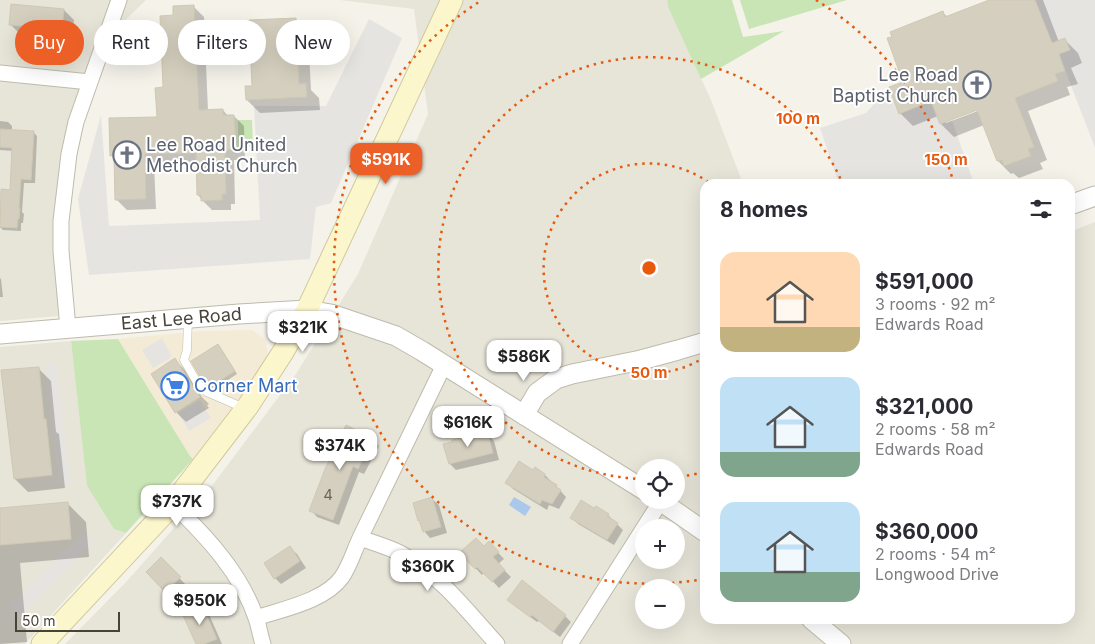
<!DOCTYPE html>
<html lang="en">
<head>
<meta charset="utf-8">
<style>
	body { margin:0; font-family:Inter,sans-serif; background:#f2f2f3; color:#2b2b33; height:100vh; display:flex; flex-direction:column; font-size:19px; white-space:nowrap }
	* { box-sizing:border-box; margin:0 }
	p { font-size:16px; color:#7c7c81 }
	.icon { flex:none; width:28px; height:28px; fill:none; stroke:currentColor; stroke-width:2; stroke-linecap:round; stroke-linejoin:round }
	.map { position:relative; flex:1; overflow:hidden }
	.sheet { position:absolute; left:700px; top:179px; width:375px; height:445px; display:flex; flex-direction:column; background:#fff; border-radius:15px; box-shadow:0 5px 20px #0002 }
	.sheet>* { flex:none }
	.guide { position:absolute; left:15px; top:20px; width:475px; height:45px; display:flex; gap:10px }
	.controls { position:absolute; left:635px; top:459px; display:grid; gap:10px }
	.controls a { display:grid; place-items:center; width:50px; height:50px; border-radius:50%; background:#fff; box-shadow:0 5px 20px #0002; font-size:25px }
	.scale { position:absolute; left:15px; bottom:12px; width:105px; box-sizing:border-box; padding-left:5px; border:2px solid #474338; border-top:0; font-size:14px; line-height:18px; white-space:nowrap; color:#474338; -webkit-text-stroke:4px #fff; paint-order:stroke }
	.price { position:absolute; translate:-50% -42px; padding:0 11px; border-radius:10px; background:#fff; color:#222; font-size:16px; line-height:32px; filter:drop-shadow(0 1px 2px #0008) }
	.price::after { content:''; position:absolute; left:50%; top:30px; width:15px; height:11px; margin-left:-8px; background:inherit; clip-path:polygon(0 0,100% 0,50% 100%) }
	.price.selected { background:#ec6028; color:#fff }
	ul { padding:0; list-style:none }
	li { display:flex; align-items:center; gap:15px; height:125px; padding:0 20px }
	li span { display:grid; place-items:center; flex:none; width:140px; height:100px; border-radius:15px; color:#555 }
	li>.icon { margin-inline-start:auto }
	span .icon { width:60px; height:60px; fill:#fffc; stroke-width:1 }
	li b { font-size:21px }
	h2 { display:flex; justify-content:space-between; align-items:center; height:60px; padding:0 20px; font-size:21px }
	.tag { padding:0 18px; border-radius:22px; background:#fff; box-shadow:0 5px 20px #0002; font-size:18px; line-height:45px }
	.tag.selected { background:#ec6028; color:#fff }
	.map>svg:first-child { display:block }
</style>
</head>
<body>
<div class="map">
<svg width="1095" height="644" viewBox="0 0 1095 644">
	<rect width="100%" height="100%" fill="#f4f2e9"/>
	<!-- residential -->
	<path fill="#e7e4d8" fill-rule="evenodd" d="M 0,0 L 146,0 L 118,27 L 68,142 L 58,316 L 0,321 Z
		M 340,0 L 667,0 L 668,7 L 711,100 L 743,184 L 705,184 L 705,619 L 1070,619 L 1070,232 L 1095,222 L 1095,644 L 65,644 L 127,581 L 214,483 L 296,374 L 358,274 L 428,114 L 414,9 ZM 644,468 L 676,468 L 676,500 L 644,500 ZM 644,528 L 676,528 L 676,560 L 644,560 ZM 644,588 L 676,588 L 676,620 L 644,620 Z
		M 71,341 L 87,486 L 114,529 L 126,533 L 25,644 L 0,644 L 0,347 Z"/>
	<!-- commercial -->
	<path fill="#f4ebd6" d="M 252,330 L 265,339 L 268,354 L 253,382 L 213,438 L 193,459 L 190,456 L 118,339 L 201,331 Z"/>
	<!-- green -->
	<path fill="#c9e5b5" d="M 667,0 L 732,0 L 743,37 L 784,31 L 701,79 L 668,7 Z
		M 740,0 L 847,0 L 749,29 Z
		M 238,120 L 252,120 L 253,147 L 238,147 Z
		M 118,339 L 190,456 L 193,459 L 126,533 L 114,529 L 87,486 L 71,341 Z"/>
	<!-- parking -->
	<path fill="#e5e4e1" d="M 1035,0 L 1095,0 L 1095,148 L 1059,54 L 1070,50 L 1065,39 L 1052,43 Z
		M 369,19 L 402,38 L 331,203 L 316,207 L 310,259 L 89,275 L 78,199 L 101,115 L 109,226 L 260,220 L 254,106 L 326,106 Z
		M 889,87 L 899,113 L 931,101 L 940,124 L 952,120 L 974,184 L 839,184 L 820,128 L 866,113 Z
		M 162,338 L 172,357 L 153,368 L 142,350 Z
		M 56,363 L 71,483 L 60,484 L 45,364 Z
		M 200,400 L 211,418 L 189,431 L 178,413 Z
		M 83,534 L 94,541 L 18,618 L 10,606 Z"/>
	<!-- water -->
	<path fill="#aac8ec" d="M 514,497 L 531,507 L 525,516 L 509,505 Z"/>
	<!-- shadow -->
	<path fill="#0003" fill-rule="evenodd" d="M 993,0 L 1043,0 L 1059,42 L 1065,40 L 1078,53 L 1082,63 L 1071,68 L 1078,84 L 1067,87 L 1070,95 L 1028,111 L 1047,160 L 1040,163 L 1043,169 L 1019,178 L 1013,173 L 1011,174 L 998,161 L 984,125 L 954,137 L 941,124 L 938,116 L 913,126 L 900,113 L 905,82 L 943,13 L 948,17 ZM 983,107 L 983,109 L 946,123 L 946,121 Z
		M 194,7 L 204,17 L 208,111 L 223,110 L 228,116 L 234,116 L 244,126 L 245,160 L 234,160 L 235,204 L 231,204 L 231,210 L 212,210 L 202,200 L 198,195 L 197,162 L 154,164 L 156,209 L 127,210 L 117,200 L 115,159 L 111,155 L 158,118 L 165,89 L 175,17 Z
		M 64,10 L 74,20 L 72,39 L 20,34 L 10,24 Z
		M 295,19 L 308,32 L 311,90 L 319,98 L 320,110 L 260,113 L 247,100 Z
		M 0,121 L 8,122 L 12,126 L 12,131 L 33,132 L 37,136 L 35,183 L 24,183 L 22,212 L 24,214 L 23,223 L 21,223 L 21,231 L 3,230 L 0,227 L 0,213 L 2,190 L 11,191 L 13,151 L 0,150 Z
		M 0,278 L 1,279 L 3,297 L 0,297 Z
		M 221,349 L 237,374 L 214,389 L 203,380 Z
		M 175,360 L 185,370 L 202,397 L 209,404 L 207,405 L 209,408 L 186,422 L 176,412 Z
		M 38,368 L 51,381 L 56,432 L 59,434 L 65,488 L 28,492 L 15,479 Z
		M 488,435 L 494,441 L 499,460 L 456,470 L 450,464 L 453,443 L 467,437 L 469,439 Z
		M 372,439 L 379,446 L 364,474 L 359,472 L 339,525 L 317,517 L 311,510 Z
		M 533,472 L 545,475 L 551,481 L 550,482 L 556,486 L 566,497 L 559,509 L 549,505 L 547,510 L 513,489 L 507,482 Z
		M 432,499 L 439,505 L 447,533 L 430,538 L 424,531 L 421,522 L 419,520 Z
		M 67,503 L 86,522 L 89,557 L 20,563 L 27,642 L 0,644 L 0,509 Z
		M 608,515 L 623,530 L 614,545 L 578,524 L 572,517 Z
		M 489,543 L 504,559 L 498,564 L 511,577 L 499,588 L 484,572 L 482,575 L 461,553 L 484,548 Z
		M 290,548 L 297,554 L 306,568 L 281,584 L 275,578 Z
		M 161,559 L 186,585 L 172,598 L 147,572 Z
		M 202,606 L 208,612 L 222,644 L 197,644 Z
		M 515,606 L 565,616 L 571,622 L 560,637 L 539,621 L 537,622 Z"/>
	<!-- building -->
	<path fill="#d5cfbf" stroke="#cfc8b3" d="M 989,0 L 1035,0 L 1052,43 L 1065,38 L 1070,50 L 1059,54 L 1065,71 L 1055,74 L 1058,81 L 1015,98 L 1034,147 L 1028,149 L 1031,156 L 1004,166 L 1002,160 L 997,161 L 977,110 L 940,124 L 931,101 L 899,114 L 889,87 L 903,82 L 887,38 L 892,37 L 890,32 L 943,11 L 945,17 Z
		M 11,4 L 64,9 L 62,30 L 9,25 Z
		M 194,5 L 199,110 L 223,109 L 223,115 L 234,115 L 236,150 L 225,150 L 226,194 L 222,194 L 222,200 L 201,201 L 201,195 L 197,195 L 196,153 L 145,154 L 146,199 L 115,200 L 114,155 L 110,156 L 109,118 L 157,117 L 155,88 L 163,87 L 160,16 L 173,15 L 173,6 Z
		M 296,18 L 299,84 L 306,83 L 307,97 L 246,100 L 245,86 L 252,86 L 249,20 Z
		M 0,129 L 34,131 L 31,180 L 21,179 L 19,208 L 20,208 L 19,219 L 18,219 L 17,228 L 0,227 L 1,189 L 10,190 L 12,148 L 0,147 Z
		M 218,344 L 235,371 L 210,387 L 202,380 L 191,361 Z
		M 175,358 L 193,387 L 200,393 L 198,394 L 200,397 L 175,413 L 151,374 Z
		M 39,367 L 44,419 L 46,419 L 52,475 L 14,479 L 1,370 Z
		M 346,425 L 373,438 L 358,469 L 353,466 L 333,520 L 309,511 L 325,469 Z
		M 488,434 L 493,453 L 449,464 L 443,444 L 452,442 L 452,440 L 468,436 L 468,438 Z
		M 519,461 L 533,470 L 535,467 L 545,474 L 544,477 L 557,485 L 556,487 L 561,490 L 552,504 L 542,500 L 540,504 L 505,483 Z
		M 432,497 L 441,527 L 423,532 L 419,520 L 418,521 L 413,503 Z
		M 581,500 L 594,508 L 596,506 L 609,514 L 607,516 L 618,523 L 607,540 L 570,518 Z
		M 68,502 L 71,539 L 0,545 L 0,508 Z
		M 476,538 L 484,546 L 489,541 L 499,552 L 493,557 L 505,570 L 492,582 L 477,567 L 475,569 L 459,553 Z
		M 290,546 L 300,561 L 274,579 L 264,563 Z
		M 161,557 L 181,577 L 165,592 L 146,572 Z
		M 522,580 L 566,615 L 553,632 L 532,615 L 530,617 L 507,600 Z
		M 202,605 L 217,639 L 204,644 L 196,644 L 182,613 Z"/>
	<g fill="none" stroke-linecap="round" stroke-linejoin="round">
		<!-- service casing -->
		<g stroke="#bfbbac" stroke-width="9">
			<path id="service" d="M 188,318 L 187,350 L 184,360 L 198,384 L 207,392 L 244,408"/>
		</g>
		<!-- minor casing -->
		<g stroke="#bfbbac" stroke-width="17">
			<path id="minor" d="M 0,73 L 90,82
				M 68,328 L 61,251 L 61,221 L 69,154 L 76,122 L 119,0
				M 173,504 C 206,536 241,573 256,618 C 259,626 260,635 263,644
				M 360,538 C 374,543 389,547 402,554 C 441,576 468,612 497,644
				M 256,618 C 283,609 325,601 342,577 C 350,565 354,551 360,538 L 444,365
				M 570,644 L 661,501"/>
		</g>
		<!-- tertiary casing -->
		<g stroke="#bfbbac" stroke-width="21">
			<g id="tertiary">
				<path d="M 1070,205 L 1095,196"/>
				<path id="s1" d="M 0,334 L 239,314 L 307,310 L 331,314 L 396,336 L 422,351 L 644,490"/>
				<path d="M 524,415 L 537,393 L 556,379 L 572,374 L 641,360 L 678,350 L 705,342"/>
				<path d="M 659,500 L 705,532"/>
				<path d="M 811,619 L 841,644"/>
			</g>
		</g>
		<!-- secondary casing -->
		<g stroke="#d0c99c" stroke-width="23">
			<path id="secondary" d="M 42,644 L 173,504 L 248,406 L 283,352 L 307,310 L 452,0"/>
		</g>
		<!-- service -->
		<use href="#service" stroke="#fff" stroke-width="8"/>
		<!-- minor -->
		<use href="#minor" stroke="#fff" stroke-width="15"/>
		<!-- tertiary -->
		<use href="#tertiary" stroke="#fff" stroke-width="19"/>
		<!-- secondary -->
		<use href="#secondary" stroke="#fbf6cc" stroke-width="21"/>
	</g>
	<!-- distance rings -->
	<g fill="none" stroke="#e8590c" stroke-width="2.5" stroke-dasharray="2.5 5">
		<path d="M705 357A105 105 0 1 1 711 184"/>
		<path d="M704 472A211 211 0 0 1 677 477M643 479A211 211 0 1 1 842 182"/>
		<path d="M704 579A316 316 0 0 1 482 0M816 0A316 316 0 0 1 954 184"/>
	</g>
	<!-- icons -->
	<defs>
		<g id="church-ring" transform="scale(1.4375)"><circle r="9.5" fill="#fff" stroke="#6b7280" stroke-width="1.5"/><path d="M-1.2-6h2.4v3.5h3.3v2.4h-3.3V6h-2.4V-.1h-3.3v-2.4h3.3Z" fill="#6b7280"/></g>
		<g id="supermarket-ring" transform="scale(1.4375)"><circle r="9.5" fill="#fff" stroke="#3f7fe0" stroke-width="1.5"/><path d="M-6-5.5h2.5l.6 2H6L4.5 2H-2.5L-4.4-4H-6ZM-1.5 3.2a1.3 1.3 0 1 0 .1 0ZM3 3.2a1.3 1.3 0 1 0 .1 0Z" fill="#3f7fe0"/></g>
	</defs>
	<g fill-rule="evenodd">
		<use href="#church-ring" x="977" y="85"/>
		<use href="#church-ring" x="127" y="155"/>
		<use href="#supermarket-ring" x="175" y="386"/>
	</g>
	<g text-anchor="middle" stroke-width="4" stroke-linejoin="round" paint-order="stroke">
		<!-- number labels -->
		<g font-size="15" fill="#6a665a">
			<text x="328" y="500">4</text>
		</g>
		<!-- worship labels -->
		<g font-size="18" fill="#5b616d" stroke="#fff" text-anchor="end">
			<text x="958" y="81">Lee Road<tspan x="958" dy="21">Baptist Church</tspan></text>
			<text x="146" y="151" text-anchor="start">Lee Road United<tspan x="146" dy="21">Methodist Church</tspan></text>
		</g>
		<!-- street labels -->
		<g font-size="18" fill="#474338" stroke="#fff">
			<text dy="6" stroke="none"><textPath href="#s1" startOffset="182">East Lee Road</textPath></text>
		</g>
		<!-- shop labels -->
		<g font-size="18" fill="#366cbe" stroke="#fff" text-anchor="start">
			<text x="194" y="392">Corner Mart</text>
		</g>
	</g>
	<circle cx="649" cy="268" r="8" fill="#e8590c" stroke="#fff" stroke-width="2.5"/>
	<g font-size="15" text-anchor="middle" font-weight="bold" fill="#e8590c" stroke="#fff" stroke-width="4" stroke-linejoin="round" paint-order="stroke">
		<text x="798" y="124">100 m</text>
		<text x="946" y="165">150 m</text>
		<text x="649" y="378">50 m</text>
	</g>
</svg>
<div class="controls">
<a><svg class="icon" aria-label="locate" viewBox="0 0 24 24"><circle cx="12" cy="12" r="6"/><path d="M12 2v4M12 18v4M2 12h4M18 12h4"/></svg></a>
<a>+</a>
<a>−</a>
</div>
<div class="scale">50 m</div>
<b class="price selected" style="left:386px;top:185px">$591K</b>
<b class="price" style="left:303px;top:353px">$321K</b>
<b class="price" style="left:524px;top:382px">$586K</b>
<b class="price" style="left:468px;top:448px">$616K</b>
<b class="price" style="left:340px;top:471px">$374K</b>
<b class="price" style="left:177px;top:527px">$737K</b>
<b class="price" style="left:428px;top:592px">$360K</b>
<b class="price" style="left:200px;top:626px">$950K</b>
<div class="guide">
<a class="tag selected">Buy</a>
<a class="tag">Rent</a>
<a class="tag">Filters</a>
<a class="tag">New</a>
</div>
<section class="sheet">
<h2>8 homes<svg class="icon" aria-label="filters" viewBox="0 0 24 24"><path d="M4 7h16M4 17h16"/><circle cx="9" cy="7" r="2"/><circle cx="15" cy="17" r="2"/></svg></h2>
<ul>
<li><span style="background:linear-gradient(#ffd9b3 75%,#c2b280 0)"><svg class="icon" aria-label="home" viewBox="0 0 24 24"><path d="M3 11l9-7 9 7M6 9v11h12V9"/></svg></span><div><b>$591,000</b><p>3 rooms · 92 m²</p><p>Edwards Road</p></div></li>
<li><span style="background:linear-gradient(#bfe0f5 75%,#7fa58c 0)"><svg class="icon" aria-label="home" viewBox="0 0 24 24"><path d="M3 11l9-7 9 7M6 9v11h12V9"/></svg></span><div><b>$321,000</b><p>2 rooms · 58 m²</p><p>Edwards Road</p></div></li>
<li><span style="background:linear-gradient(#bfe0f5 70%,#7fa58c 0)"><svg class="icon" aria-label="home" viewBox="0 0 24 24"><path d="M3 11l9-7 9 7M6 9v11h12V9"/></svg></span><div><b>$360,000</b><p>2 rooms · 54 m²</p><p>Longwood Drive</p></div></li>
</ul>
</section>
</div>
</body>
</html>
